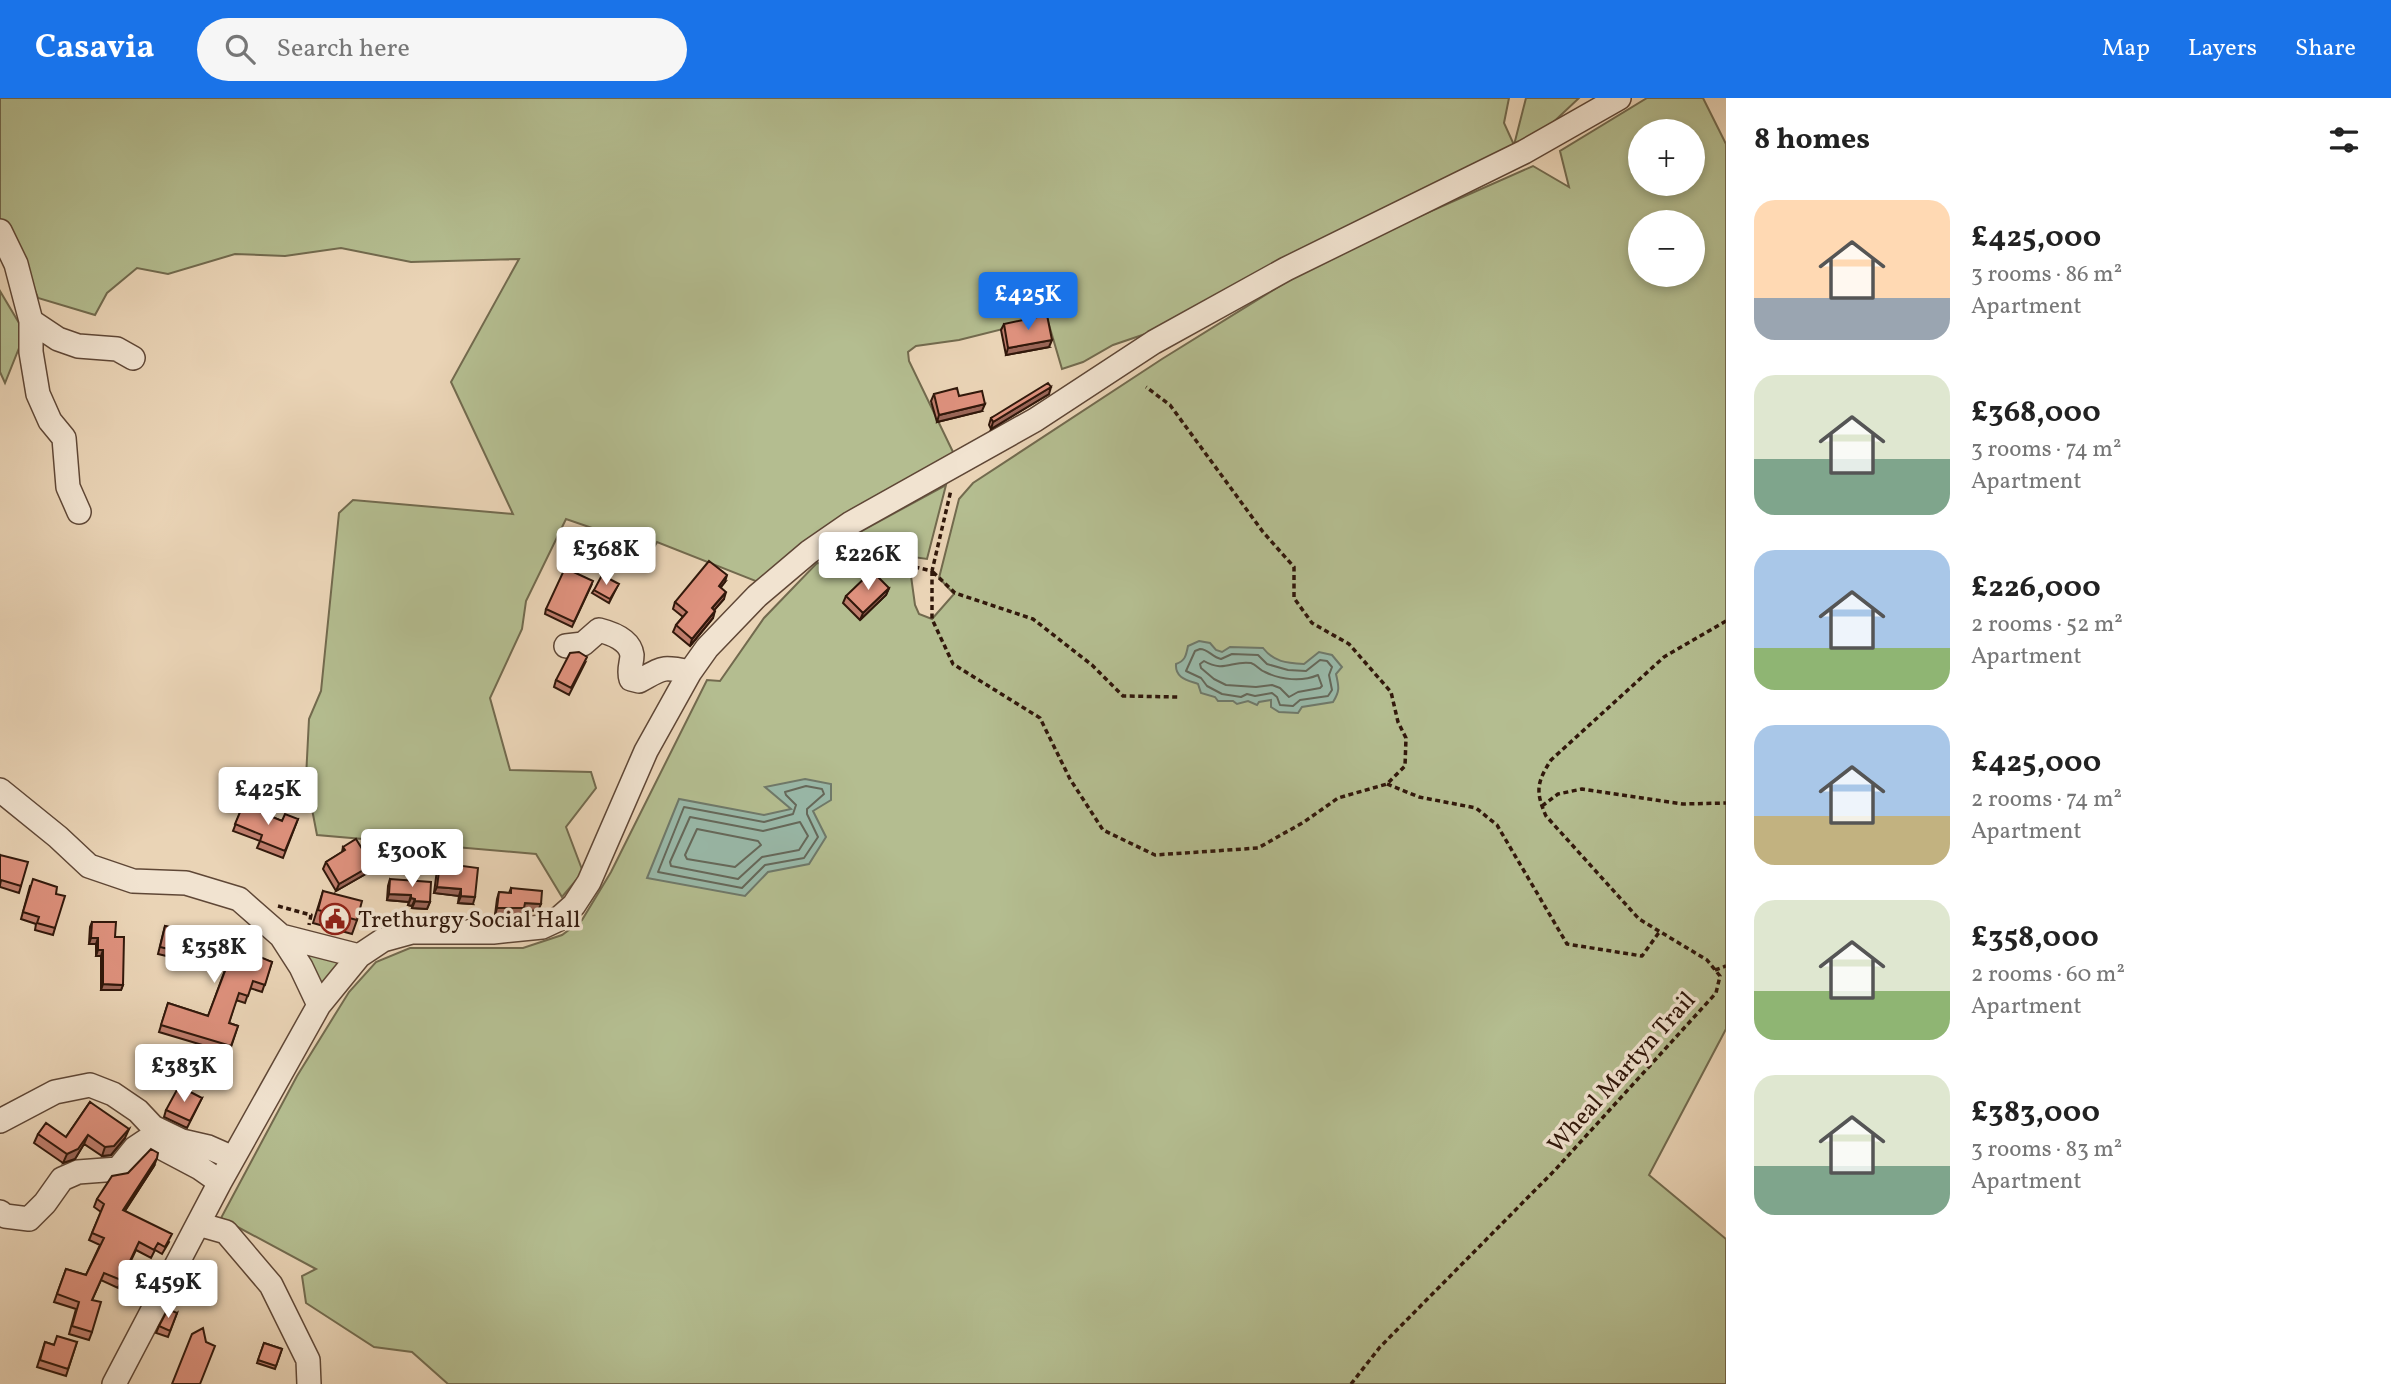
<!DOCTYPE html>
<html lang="en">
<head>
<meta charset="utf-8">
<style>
	body { margin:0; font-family:Vollkorn,serif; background:#f6f6f6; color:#222; height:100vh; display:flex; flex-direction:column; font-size:26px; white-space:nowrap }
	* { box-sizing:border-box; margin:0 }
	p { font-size:23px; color:#767676 }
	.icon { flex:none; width:38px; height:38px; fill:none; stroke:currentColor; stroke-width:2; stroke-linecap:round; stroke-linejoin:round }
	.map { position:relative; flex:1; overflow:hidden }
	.side { display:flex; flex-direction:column; background:#fff; width:665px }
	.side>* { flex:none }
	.controls { position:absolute; left:1628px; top:21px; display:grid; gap:14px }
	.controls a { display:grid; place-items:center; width:77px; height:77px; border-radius:50%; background:#fff; box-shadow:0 4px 10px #0003; font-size:35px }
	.price { position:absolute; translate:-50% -60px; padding:0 16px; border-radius:7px; background:#fff; color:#222; font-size:23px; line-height:46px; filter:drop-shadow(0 2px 4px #0008) }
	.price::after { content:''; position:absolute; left:50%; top:42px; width:21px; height:16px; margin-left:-10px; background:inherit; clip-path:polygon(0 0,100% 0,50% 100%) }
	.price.selected { background:#1a73e8; color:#fff }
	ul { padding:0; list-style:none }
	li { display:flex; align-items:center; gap:21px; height:175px; padding:0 28px }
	li span { display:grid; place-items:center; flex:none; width:196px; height:140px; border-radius:21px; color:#555 }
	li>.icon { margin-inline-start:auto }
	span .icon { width:84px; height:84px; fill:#fffc; stroke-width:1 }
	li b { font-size:30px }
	h2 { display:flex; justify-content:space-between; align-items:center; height:84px; padding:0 28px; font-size:30px }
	header { display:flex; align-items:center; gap:42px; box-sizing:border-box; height:98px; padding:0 35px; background:#1a73e8; color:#fff }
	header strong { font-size:33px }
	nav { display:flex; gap:38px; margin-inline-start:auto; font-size:24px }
	.search { width:490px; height:63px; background:#f6f6f6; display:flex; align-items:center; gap:18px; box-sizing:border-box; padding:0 24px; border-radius:38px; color:#767676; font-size:26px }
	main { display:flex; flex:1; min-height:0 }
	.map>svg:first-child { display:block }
</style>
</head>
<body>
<header>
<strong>Casavia</strong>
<div class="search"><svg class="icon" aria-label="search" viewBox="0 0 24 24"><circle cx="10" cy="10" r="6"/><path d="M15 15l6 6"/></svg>Search here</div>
<nav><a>Map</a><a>Layers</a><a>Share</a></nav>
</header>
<main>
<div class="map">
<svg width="1726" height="1286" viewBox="0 0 1726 1286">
	<rect width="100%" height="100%" fill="#ead4b6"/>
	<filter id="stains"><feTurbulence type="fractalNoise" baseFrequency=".00286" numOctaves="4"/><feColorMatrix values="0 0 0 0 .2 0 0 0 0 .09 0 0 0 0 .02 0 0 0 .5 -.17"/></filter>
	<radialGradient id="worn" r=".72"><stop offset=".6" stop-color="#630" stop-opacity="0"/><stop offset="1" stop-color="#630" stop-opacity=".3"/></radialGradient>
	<!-- green -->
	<path fill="#b4bd90" stroke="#726a4e" stroke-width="2" fill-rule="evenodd" d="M 0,0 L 1509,0 L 1504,25 L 1514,47 L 1526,0 L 1579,0 L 1544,33 L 1160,231 L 1113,247 L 1083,264 L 1062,271 L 1047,220 L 959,242 L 916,248 L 908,254 L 909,263 L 953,354 L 952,360 L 758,484 L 657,444 L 653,451 L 566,421 L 526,503 L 522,531 L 490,600 L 510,672 L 591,674 L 596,690 L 566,729 L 583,774 L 562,799 L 536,756 L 317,737 L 306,680 L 309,621 L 321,593 L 339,415 L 353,402 L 513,416 L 451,284 L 519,161 L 411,164 L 341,150 L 285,158 L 235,156 L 168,176 L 137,170 L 107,195 L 95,217 L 38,200 L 21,160 L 0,124 Z
		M 1647,0 L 1703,0 L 1726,46 L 1726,931 L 1649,1077 L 1726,1141 L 1726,1286 L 448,1286 L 412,1254 L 374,1249 L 306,1205 L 302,1178 L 316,1171 L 221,1120 L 297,978 L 349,894 L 376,864 L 410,850 L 523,850 L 562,837 L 582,822 L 611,774 L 707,582 L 720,583 L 764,520 L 817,465 L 886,469 L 911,478 L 915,507 L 919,516 L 932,521 L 954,496 L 939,480 L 959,401 L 973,385 L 1162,261 L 1307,171 L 1352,148 L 1533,68 L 1569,89 L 1560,53 ZM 1640,33 L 1692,33 L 1692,86 L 1640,86 ZM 1640,124 L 1692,124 L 1692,177 L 1640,177 Z
		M 0,193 L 25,235 L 5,285 L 0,274 Z
		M 946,387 L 927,461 L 834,448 Z
		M 300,853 L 342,862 L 320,891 Z"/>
	<!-- water -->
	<path fill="#99b9a9" stroke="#6f796a" stroke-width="2" d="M 1199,543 L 1210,545 L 1216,552 L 1222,554 L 1230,549 L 1263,550 C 1274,564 1286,565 1304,566 L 1319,554 L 1332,557 L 1342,569 L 1336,576 C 1339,589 1340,593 1333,604 L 1302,609 L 1298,615 L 1279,614 L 1271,609 L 1271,602 L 1259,604 L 1257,607 L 1248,603 L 1237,606 L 1233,603 L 1218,603 L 1215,599 L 1201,595 L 1198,586 C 1187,582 1175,580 1176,566 C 1185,563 1186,558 1188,548 Z
		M 805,681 L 831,686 L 831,702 L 813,713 L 826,739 L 809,766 L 768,774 L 745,798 L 647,780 L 679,701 L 764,717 L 791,711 L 765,689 Z"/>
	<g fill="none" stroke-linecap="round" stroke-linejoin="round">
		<!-- shore -->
		<path stroke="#65685a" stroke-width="2" d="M 1200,551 C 1208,551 1212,559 1221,561 L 1232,556 L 1258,557 L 1267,566 L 1288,572 L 1306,573 L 1320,562 L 1327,563 L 1332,569 L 1329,577 L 1332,592 L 1328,598 L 1300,602 L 1293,608 L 1280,607 L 1277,599 L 1272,595 L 1255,598 L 1247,596 L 1241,599 L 1222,596 L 1207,588 L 1201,580 L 1186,573 L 1195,553 Z
			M 1204,563 C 1224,575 1232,562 1251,565 C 1257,567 1259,572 1265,574 C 1281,582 1302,584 1318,577 L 1322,588 L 1320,590 L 1298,594 L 1289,599 L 1280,590 L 1272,587 L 1256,589 L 1226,587 L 1214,581 L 1201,570 L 1200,566 Z
			M 806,688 L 822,691 L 824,696 L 807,711 L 807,716 L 818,739 L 804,760 L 765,767 L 742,790 L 658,774 L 684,709 L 764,724 L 793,716 L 796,707 L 786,697 L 785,694 Z
			M 690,719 L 763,733 L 800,724 L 808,738 L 799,752 L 762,759 L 738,781 L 671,768 L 670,764 Z
			M 697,731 L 758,743 L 761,747 L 735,769 L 687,761 L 685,757 Z"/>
		<!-- minor casing -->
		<g stroke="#5f4736" stroke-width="26">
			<path id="minor" d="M 0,133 L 16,166 L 31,223 L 58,241 L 78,248 L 117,251 L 133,260
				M 31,223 L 31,254 L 38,296 L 50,323 L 64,340 L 68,389 L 79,414
				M 566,548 L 583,546 L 599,532 C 611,535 630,542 632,557 C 632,565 628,572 631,581 L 639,583 C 663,570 661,568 690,574
				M 0,692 L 58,739 L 89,768 L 133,783 L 186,785 L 239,801 L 281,838 L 301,869 L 319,907
				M 281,838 L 359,858
				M 0,1023 L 55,994 L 90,987 L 113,996 L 138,1013 L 153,1029 L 182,1043 L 208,1049 L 233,1060
				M 0,1114 L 5,1118 L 29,1121 L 45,1105 L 62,1081 L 78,1074 L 118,1071 L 135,1050 L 147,1042 L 200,1070 L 220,1084
				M 198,1126 L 226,1134 L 271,1187 L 308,1262 L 309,1286
				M 114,1286 L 220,1084 L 319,907 L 359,858 L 383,842 L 412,834 L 493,834 L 542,829 L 557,822 L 574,807 L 589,784 L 646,653 L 690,574 L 707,550 L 757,498 L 809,454 L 851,425 L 1035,322 L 1154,244 L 1286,171 L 1524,54 L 1619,0"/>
		</g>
		<!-- path -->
		<path stroke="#31180b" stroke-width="3.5" stroke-dasharray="5 3.5" stroke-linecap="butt" d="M 839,457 L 881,461 L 932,473 L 951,392
			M 932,473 L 932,521 L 953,566 L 1040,620 L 1070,681 L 1103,732 L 1155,757 L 1258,750 L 1304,724 L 1338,700 L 1387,686 L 1405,668 L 1406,640 L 1398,624 L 1391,594 L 1349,546 L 1312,525 L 1294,500 L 1294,469 L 1263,434 L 1170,307 L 1146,289
			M 933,474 L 955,495 L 1033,521 L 1092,567 L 1123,598 L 1179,599
			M 1387,686 L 1419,699 L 1476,710 L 1497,727 L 1567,846 L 1642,858 L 1660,833
			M 1542,708 L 1558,696 L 1582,691 L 1683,706 L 1726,705
			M 278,808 L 311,817 L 309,827
			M 1715,872 L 1726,868
			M 1351,1286 L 1380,1249 L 1555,1072 L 1716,895 L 1720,878 L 1707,862 L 1639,821 L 1546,718 C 1535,693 1537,684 1551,662 L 1664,559 L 1726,523"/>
		<!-- minor -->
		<use href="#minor" stroke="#f1e3d0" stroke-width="23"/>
	</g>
	<!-- wall -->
	<path fill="#bf7d6c" stroke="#31180b" stroke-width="2" d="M 1004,226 L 1049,249 L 1006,257 L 1001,232 Z
		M 934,296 L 959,298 L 982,313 L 937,324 L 931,303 Z
		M 1049,296 L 991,331 L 989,327 L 991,320 Z
		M 725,484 L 721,489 L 724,501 L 714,512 L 713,520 L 690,548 L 673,534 L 676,527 L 683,519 L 673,511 L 675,504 Z
		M 591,488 L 572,529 L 545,516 L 546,511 Z
		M 617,489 L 609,505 L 592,495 L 594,492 Z
		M 889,490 L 886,497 L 860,522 L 843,505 L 846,498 Z
		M 585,565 L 569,597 L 554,589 L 556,582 Z
		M 243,707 L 282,723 L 298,721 L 283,760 L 257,750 L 260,743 L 233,733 Z
		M 343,749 L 369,774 L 336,793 L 323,771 L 326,764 L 342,754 Z
		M 0,757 L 21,788 L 19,795 L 0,789 Z
		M 440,765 L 473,806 L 458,805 L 459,798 L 434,795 L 437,772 Z
		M 390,781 L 430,804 L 427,811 L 412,810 L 412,808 L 408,807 L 409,804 L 387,802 L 388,788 Z
		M 30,788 L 56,796 L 55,830 L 53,837 L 35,832 L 36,826 L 21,821 Z
		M 511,790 L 538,813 L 523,812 L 521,817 L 495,817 L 497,801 L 499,794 L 509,795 Z
		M 323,793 L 357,822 L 352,836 L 313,825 Z
		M 92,824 L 115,839 L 123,887 L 121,892 L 101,892 L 101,858 L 96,858 L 96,846 L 89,846 L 90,829 Z
		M 165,828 L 217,846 L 272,864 L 262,894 L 250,890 L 245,905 L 236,902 L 229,925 L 238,928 L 229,955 L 159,934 L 168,905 L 208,918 L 225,872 L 158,856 Z
		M 202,1000 L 187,1030 L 164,1019 L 166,1012 Z
		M 90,1004 L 125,1040 L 111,1057 L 102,1058 L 84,1046 L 75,1061 L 63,1065 L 34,1045 L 38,1036 L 66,1039 Z
		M 154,1068 L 125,1113 L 169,1144 L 162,1156 L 155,1152 L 151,1160 L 136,1152 L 118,1190 L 101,1182 L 92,1202 L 92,1234 L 89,1242 L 69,1236 L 76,1211 L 54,1204 L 66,1171 L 86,1177 L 100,1147 L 89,1142 L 101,1114 L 94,1109 L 97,1101 L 128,1075 Z
		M 177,1215 L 168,1239 L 156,1235 L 159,1228 Z
		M 45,1244 L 54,1247 L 77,1244 L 66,1278 L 37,1269 Z
		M 264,1245 L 282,1251 L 275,1271 L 257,1265 Z"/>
	<!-- shaded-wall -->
	<path fill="#9b6658" stroke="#31180b" stroke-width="2" d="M 1052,242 L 1049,249 L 1006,257 L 1008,250 Z
		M 1051,289 L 1049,296 L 991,331 L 993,324 Z
		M 985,306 L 982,313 L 937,324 L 939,317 Z
		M 727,477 L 725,484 L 716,495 L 719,488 Z
		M 889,490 L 886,497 L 860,522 L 863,515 Z
		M 726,494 L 724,501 L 710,517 L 712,510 Z
		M 715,513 L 713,520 L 690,548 L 692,541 Z
		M 372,767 L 369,774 L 336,793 L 339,786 Z
		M 437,789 L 461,791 L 459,798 L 434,795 Z
		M 389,796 L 411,797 L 409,804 L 387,802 Z
		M 461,798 L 475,799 L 473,806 L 458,805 Z
		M 411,800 L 415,801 L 412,808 L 408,807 Z
		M 415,803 L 430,804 L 427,811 L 412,810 Z
		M 525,805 L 541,806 L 538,813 L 523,812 L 521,817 L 495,817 L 497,810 Z
		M 91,840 L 98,840 L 96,846 L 89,846 Z
		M 98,852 L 103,852 L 101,858 L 96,858 Z
		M 103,886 L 123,887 L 121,892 L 101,892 Z
		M 129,1031 L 125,1040 L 111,1057 L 102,1058 L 105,1049 Z
		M 88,1037 L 84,1046 L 75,1061 L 63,1065 L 67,1056 Z
		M 157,1060 L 154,1068 L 120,1120 L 123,1112 Z"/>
	<!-- building -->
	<path fill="#de917d" stroke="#31180b" stroke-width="2" d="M 1047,217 L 1052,242 L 1008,250 L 1004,226 Z
		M 1048,285 L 1051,289 L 993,324 L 991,320 Z
		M 957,290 L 959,298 L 982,293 L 985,306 L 939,317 L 934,296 Z
		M 709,463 L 727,477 L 719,488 L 726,494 L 712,510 L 715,513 L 692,541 L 676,527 L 687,514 L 675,504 Z
		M 565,470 L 593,483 L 574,524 L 546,511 Z
		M 872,473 L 889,490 L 863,515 L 846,498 Z
		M 602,477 L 619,486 L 610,501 L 594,492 Z
		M 579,554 L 587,559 L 571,590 L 556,582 L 570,555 Z
		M 243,707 L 282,723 L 285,716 L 298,721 L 285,753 L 260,743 L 262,737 L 235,726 Z
		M 356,741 L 372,767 L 339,786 L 326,764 L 345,752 L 343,749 Z
		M 0,757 L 28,764 L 21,788 L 1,782 L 0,787 Z
		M 440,765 L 478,770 L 475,799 L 461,798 L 461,791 L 437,789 Z
		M 33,781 L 57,789 L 56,796 L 65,798 L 55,830 L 37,825 L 39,819 L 23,814 Z
		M 390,781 L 431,784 L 430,804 L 415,803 L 415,801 L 411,800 L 411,797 L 389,796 Z
		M 511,790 L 542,793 L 541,806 L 525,805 L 524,810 L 497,810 L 499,794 L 511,795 Z
		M 323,793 L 362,803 L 357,822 L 318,812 Z
		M 92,824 L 116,824 L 115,839 L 124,839 L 123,887 L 103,886 L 103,852 L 98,852 L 98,840 L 91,840 Z
		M 165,828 L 220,838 L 217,846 L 245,856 L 246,853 L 272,864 L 265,887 L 253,883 L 248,898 L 239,895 L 229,925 L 238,928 L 231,948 L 161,927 L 168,905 L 208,918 L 228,865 L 160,849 Z
		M 179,988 L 202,1000 L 190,1023 L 166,1012 Z
		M 90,1004 L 129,1031 L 114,1048 L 105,1049 L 88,1037 L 78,1051 L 67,1056 L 38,1036 L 46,1025 L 66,1039 Z
		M 151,1051 L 158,1055 L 157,1060 L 123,1112 L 172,1136 L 165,1149 L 158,1145 L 154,1152 L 139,1144 L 121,1182 L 104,1175 L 92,1202 L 101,1204 L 92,1234 L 72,1228 L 79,1204 L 57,1196 L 66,1171 L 86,1177 L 104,1140 L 92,1135 L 104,1106 L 97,1101 L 112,1078 L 128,1075 Z
		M 168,1211 L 177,1215 L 170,1233 L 159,1228 Z
		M 203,1230 L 206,1244 L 215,1248 L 200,1286 L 172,1286 L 192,1236 Z
		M 57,1238 L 77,1244 L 68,1271 L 40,1262 L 45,1244 L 54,1247 Z
		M 264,1245 L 282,1251 L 276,1268 L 258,1262 Z"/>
	<!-- icons -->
	<defs>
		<g id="civic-ring" transform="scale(1.575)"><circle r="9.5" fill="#f1e3d0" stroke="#8f2418" stroke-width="1.5"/><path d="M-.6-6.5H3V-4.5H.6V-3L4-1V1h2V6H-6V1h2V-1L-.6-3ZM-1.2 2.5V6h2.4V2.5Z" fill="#8f2418"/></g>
	</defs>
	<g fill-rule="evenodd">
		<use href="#civic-ring" x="335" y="821"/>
	</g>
	<g text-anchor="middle" stroke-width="7" stroke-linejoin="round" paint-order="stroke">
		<!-- poi labels -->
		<g font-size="24" fill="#31180b" stroke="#f1e3d0" text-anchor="start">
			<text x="358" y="829">Trethurgy Social Hall</text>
		</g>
		<!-- street labels -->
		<g font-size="24" fill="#31180b" stroke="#f1e3d0">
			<text transform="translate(1621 974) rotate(-48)" y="8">Wheal Martyn Trail</text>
		</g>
	</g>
	<rect width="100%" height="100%" filter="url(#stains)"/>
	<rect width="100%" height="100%" fill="url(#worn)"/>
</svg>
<div class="controls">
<a>+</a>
<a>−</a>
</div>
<b class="price selected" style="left:1028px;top:234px">£425K</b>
<b class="price" style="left:606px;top:489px">£368K</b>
<b class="price" style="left:868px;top:494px">£226K</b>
<b class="price" style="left:268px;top:729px">£425K</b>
<b class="price" style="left:412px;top:791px">£300K</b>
<b class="price" style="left:214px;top:887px">£358K</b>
<b class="price" style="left:184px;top:1006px">£383K</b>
<b class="price" style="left:168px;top:1222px">£459K</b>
</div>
<section class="side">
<h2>8 homes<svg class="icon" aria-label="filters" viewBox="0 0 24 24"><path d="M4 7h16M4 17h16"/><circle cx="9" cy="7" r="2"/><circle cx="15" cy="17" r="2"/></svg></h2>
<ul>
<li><span style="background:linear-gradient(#ffd9b3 70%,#9aa5b1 0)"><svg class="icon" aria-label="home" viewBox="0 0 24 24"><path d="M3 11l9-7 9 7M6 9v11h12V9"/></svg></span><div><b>£425,000</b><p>3 rooms · 86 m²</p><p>Apartment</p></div></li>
<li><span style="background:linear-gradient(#dfe7d0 60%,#7fa58c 0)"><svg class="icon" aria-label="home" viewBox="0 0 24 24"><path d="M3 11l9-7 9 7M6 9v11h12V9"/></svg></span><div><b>£368,000</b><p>3 rooms · 74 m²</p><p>Apartment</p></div></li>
<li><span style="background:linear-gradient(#a9c7e8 70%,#8fb573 0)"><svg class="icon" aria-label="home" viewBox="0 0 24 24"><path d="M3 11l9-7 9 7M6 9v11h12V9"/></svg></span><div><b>£226,000</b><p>2 rooms · 52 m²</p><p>Apartment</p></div></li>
<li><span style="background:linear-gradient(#a9c7e8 65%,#c2b280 0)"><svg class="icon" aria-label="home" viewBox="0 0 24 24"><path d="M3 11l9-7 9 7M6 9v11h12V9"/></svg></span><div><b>£425,000</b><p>2 rooms · 74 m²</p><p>Apartment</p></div></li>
<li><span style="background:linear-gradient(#dfe7d0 65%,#8fb573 0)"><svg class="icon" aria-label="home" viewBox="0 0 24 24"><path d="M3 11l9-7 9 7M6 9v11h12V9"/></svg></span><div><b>£358,000</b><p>2 rooms · 60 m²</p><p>Apartment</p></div></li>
<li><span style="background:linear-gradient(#dfe7d0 65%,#7fa58c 0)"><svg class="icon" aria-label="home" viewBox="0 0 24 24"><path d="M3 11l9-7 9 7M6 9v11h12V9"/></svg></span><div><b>£383,000</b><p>3 rooms · 83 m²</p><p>Apartment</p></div></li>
</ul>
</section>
</main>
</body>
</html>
